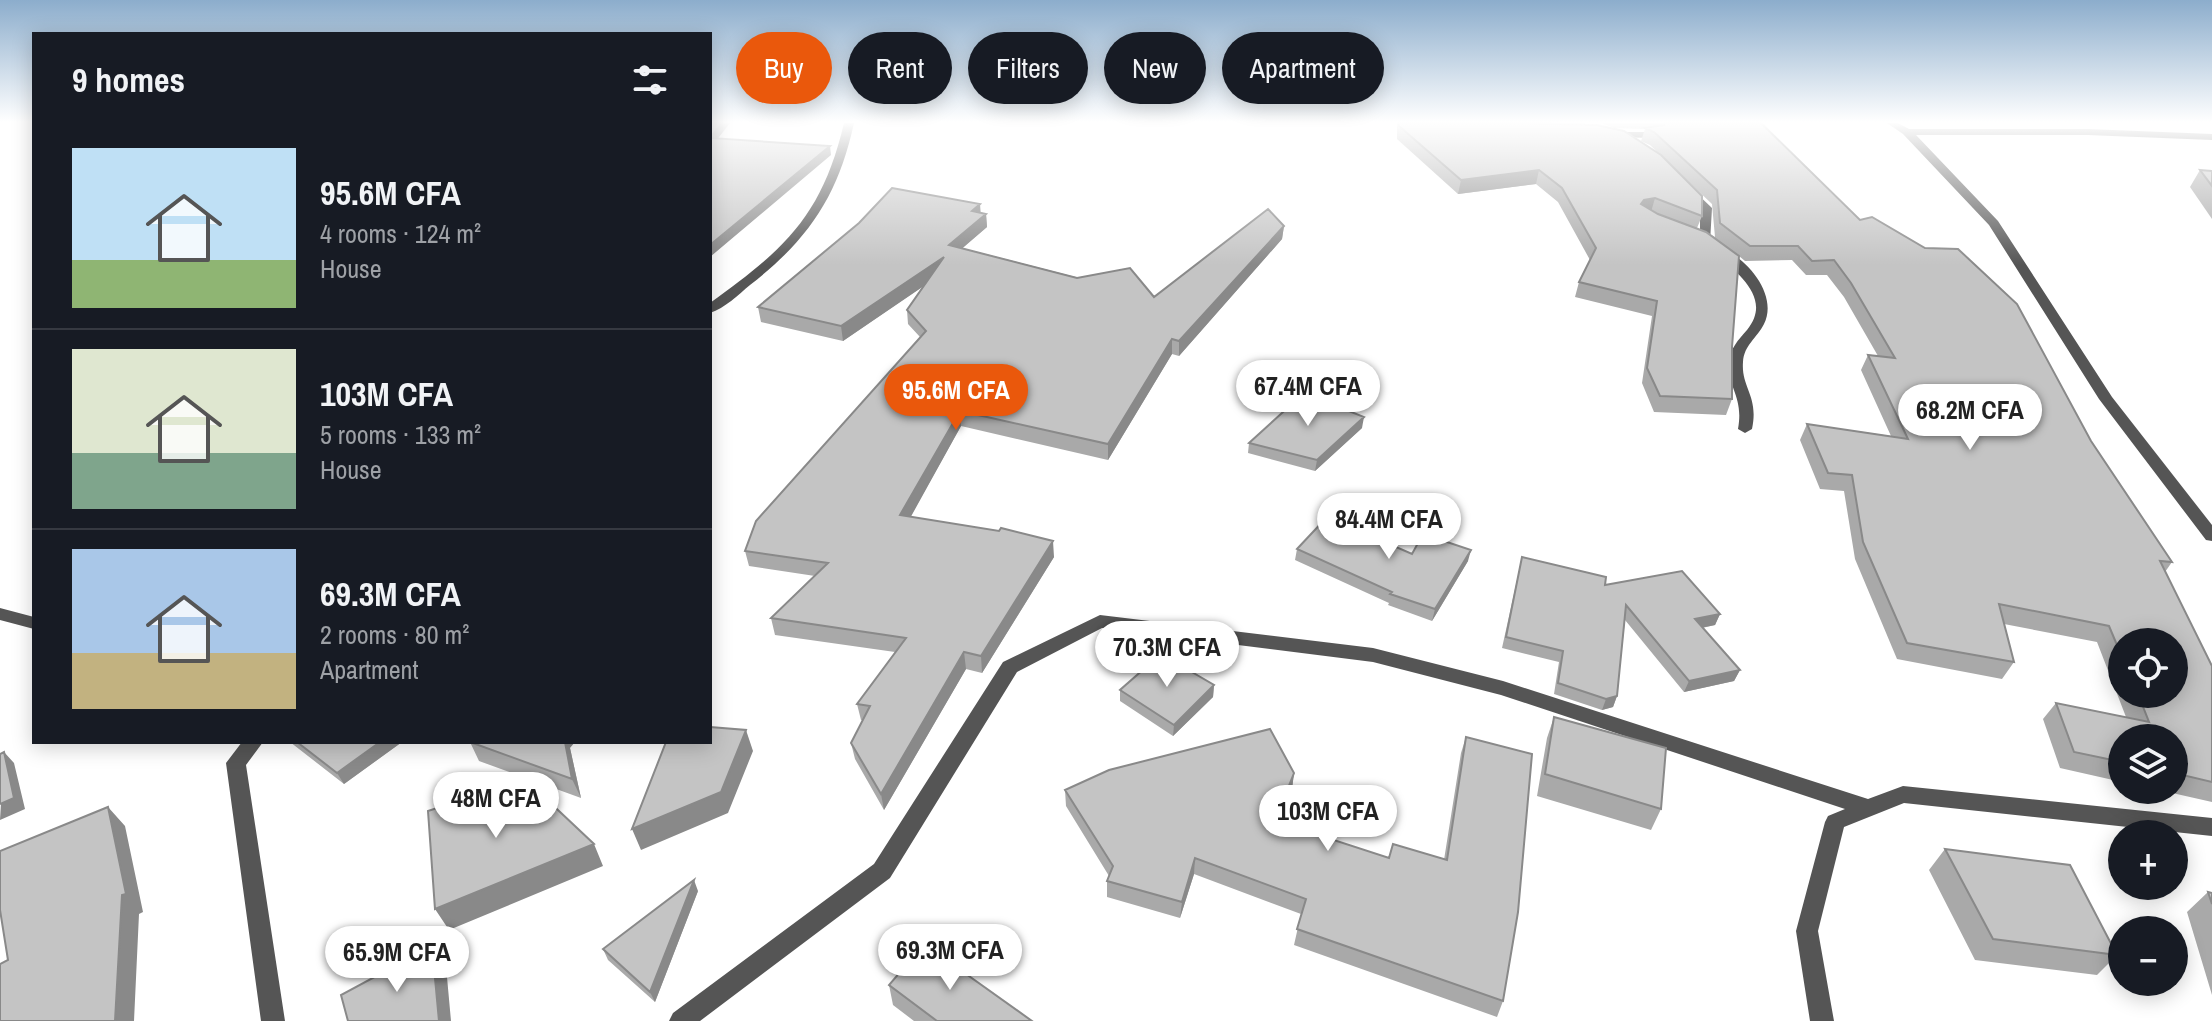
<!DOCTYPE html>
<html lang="en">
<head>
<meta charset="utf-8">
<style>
	body { margin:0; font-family:"Archivo Narrow",sans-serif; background:#20242c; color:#f1f3f6; height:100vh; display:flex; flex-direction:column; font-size:30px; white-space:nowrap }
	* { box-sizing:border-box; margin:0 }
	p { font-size:26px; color:#9ea1a6 }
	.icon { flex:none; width:44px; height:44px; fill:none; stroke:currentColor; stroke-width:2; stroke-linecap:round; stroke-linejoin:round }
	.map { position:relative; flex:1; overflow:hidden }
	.sheet { position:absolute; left:32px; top:32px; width:680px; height:712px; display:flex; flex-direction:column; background:#171b24; border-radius:0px; box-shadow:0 4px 20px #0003 }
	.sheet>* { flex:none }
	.top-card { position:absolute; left:736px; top:32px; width:760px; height:72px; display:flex; gap:16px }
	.tools { position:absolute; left:2108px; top:628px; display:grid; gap:16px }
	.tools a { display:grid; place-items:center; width:80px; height:80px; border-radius:50%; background:#171b24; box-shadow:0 4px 20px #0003; font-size:40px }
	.price { position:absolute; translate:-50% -68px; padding:0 18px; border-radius:28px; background:#fff; color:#222; font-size:26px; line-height:52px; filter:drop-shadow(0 2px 4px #0008) }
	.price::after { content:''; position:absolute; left:50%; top:48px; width:24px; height:18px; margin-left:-12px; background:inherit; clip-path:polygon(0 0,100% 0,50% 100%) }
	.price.active { background:#ea580c; color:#fff }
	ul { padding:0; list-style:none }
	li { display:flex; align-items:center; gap:24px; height:200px; padding:0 40px }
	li+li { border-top:2px solid #363941 }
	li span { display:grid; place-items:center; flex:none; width:224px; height:160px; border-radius:0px; color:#555 }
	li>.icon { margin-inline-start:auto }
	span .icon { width:96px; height:96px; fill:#fffc; stroke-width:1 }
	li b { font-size:34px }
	h2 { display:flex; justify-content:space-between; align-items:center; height:96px; padding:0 40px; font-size:34px }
	.pill { padding:0 28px; border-radius:36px; background:#171b24; box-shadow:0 4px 20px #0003; font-size:28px; line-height:72px }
	.pill.active { background:#ea580c; color:#fff }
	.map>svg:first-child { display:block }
</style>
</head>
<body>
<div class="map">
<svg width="2212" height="1021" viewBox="0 0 2212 1021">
	<rect width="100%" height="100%" fill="#fff"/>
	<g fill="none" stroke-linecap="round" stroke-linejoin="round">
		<!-- street -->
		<path fill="#555" fill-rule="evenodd" d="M 844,123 L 854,123 C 838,196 809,239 750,285 C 738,295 725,308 710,313 L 710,303 C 785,249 822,216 844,123 Z
			M 1887,123 L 1898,123 L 1909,129 L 2088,129 L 2212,134 L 2212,140 L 2088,135 L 1916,135 L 1998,221 L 2112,397 L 2212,525 L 2212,541 L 2206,540 L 2099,399 L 1989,225 L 1903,134 Z
			M 1607,132 L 1654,132 L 1659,135 L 1654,138 L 1611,137 L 1606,134 Z
			M 1681,186 L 1689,186 L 1712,208 L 1710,242 L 1702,242 L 1689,235 L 1695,231 L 1700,233 L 1700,209 L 1681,190 Z
			M 1723,249 C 1749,260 1778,296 1764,324 C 1757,338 1744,345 1743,362 C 1741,388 1759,396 1752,429 L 1745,433 L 1738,429 C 1744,396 1727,388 1729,362 C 1730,349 1738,340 1747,330 C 1773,298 1737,274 1717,253 Z
			M 0,608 L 34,617 L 34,629 L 0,620 Z
			M 1100,615 L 1373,648 L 1503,681 L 1868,799 L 1903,786 L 2212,818 L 2212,836 L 1904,803 L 1844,827 L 1818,931 L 1834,1021 L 1810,1021 L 1796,931 L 1825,822 L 1828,816 L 1845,809 L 1501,695 L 1373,662 L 1102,628 L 1017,672 L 890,878 L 700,1021 L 669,1021 L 673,1013 L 874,864 L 1003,662 Z
			M 242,742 L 263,742 L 246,765 L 285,1021 L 261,1021 L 226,763 Z"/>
	</g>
	<!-- wall -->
	<path fill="#a9a9a9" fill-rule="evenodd" d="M 1397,123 L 1585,123 L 1584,125 L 1702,216 L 1697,228 L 1715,237 L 1712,204 L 1650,145 L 1641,141 L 1645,129 L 1614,128 L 1602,123 L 1761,123 L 1860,220 L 2091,441 L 2172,562 L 2165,572 L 2212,666 L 2212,802 L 2159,790 L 2174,790 L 2174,738 L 2122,738 L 2122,782 L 2060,768 L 2043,719 L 2056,703 L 2126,717 L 2097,642 L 2004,624 L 2014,662 L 2002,679 L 1897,659 L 1855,559 L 1844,491 L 1820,489 L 1800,440 L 1807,424 L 1891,436 L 1861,370 L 1868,355 L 1878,356 L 1844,297 L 1827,275 L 1806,275 L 1792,260 L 1745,261 L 1739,256 L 1732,347 L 1732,399 L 1726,415 L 1654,412 L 1642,383 L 1652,316 L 1575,297 L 1579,282 L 1590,260 L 1558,202 L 1536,184 L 1458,194 L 1397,139 ZM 2122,642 L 2174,694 L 2122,694 Z
		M 2200,170 L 2212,171 L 2212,219 L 2190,187 Z
		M 980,212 L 986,214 L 987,227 L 962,248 L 1154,297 L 1284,226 L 1282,239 L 1179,356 L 1172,354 L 1108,460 L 961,426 L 910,517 L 1054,557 L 982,673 L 966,669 L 884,810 L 855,759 L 851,743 L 863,720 L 861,720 L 857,704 L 895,652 L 775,635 L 771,618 L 815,576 L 749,566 L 745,551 L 920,337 L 908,324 L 907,310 L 923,286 L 843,341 L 761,322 L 758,307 Z
		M 1362,428 L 1315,471 L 1248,453 L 1249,443 Z
		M 1297,549 L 1412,554 L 1468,561 L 1432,621 L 1388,605 L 1389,603 L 1295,560 Z
		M 1522,557 L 1605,585 L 1720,614 L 1715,625 L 1702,628 L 1740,670 L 1734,681 L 1684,692 L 1625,620 L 1617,696 L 1613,707 L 1602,710 L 1554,694 L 1559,662 L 1502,648 Z
		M 1214,685 L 1213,697 L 1173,736 L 1120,701 L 1120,690 Z
		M 1554,717 L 1661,809 L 1651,830 L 1537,796 L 1547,738 Z
		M 1466,737 L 1503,1001 L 1497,1017 L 1294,945 L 1301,914 L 1194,874 L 1180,918 L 1107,897 L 1107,881 L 1109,876 L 1066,806 L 1065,790 L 1294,773 L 1292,789 L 1278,823 L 1389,858 L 1444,860 L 1461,753 Z
		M 290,742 L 402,742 L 344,784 Z
		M 470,742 L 570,748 L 581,798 L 479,761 Z
		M 1945,849 L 2117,955 L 2097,975 L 1975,960 L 1929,870 Z
		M 698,891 L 655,1002 L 608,960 L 603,949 Z
		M 2208,892 L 2212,893 L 2212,995 L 2187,912 Z
		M 889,985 L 1032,1021 L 914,1021 L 893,1005 Z"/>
	<!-- shaded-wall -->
	<path fill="#898989" d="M 722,123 L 730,123 L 712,146 L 710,138 Z
		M 830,146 L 831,155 L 710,257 L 710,245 Z
		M 1539,170 L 1536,184 L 1458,194 L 1461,180 Z
		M 1655,198 L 1651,212 L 1641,204 L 1644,200 Z
		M 980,204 L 981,217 L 972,211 Z
		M 986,214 L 987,227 L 950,259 L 949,245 Z
		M 1284,226 L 1282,239 L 1179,356 L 1179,341 Z
		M 944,257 L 946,271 L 843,341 L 841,326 Z
		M 1172,339 L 1172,354 L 1108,460 L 1108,444 Z
		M 960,411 L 961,426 L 903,531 L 900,515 Z
		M 1364,417 L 1362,428 L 1315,471 L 1317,460 Z
		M 1053,541 L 1054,557 L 982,673 L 981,656 Z
		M 1471,550 L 1468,561 L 1432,621 L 1435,609 Z
		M 1720,614 L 1715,625 L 1690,630 L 1695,619 Z
		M 964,652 L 966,669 L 884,810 L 881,794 Z
		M 1740,670 L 1734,681 L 1684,692 L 1689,681 Z
		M 1214,685 L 1213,697 L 1173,736 L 1174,725 Z
		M 1617,696 L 1613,707 L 1602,710 L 1606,699 Z
		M 746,730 L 753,751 L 728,813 L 641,850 L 632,829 Z
		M 380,742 L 402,742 L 344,784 L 337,773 Z
		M 565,742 L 575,742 L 570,748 L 581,798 L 572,779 Z
		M 4,752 L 14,763 L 25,809 L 0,820 Z
		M 1294,773 L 1292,789 L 1272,838 L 1275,821 Z
		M 108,807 L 125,826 L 143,912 L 139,914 L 134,1021 L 115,1021 Z
		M 594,844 L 603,866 L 449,930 L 435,909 Z
		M 1195,858 L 1194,874 L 1180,918 L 1182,902 Z
		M 694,880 L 698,891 L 655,1002 L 650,992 Z
		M 432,946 L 446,966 L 451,1021 L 439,1021 Z"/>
	<!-- building -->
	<path fill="#c4c4c4" stroke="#898989" stroke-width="2" d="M 710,123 L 722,123 L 710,138 L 830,146 L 710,245 Z
		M 1399,123 L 1523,123 L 1597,125 L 1624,131 L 1661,155 L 1702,196 L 1702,216 L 1655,198 L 1644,200 L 1641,204 L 1658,214 L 1706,232 L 1739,256 L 1732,347 L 1732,399 L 1660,396 L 1647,368 L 1657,301 L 1579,282 L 1596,248 L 1562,188 L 1539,170 L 1461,180 L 1399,126 Z
		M 1664,123 L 1761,123 L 1860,220 L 1872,217 L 1925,248 L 1958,249 L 2017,304 L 2091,441 L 2172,562 L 2160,561 L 2212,666 L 2212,782 L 2174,773 L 2174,738 L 2122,738 L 2122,762 L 2074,752 L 2056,703 L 2149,722 L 2138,694 L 2174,694 L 2174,642 L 2122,642 L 2122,657 L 2109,626 L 1999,604 L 2014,662 L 1907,643 L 1863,542 L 1852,475 L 1828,473 L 1807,424 L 1908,439 L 1868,355 L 1895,358 L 1851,283 L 1834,260 L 1812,261 L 1798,246 L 1750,246 L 1720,223 L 1717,190 L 1654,132 L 1645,128 L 1664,125 Z
		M 2200,170 L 2212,171 L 2212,186 Z
		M 892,188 L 980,204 L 972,211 L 986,214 L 949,245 L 1077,278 L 1130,268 L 1154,297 L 1268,209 L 1284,226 L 1179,341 L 1172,339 L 1108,444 L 960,411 L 900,515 L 999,531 L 1001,528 L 1053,541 L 981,656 L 964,652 L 881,794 L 851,743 L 870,706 L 857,704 L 906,638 L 771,618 L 828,563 L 745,551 L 756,521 L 926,331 L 907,310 L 944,257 L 841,326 L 758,307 L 859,223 Z
		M 1304,393 L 1364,417 L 1317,460 L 1249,443 Z
		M 1327,517 L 1412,554 L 1423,534 L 1471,550 L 1435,609 L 1390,594 L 1392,592 L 1297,549 Z
		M 1522,557 L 1606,577 L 1605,585 L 1682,571 L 1720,614 L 1695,619 L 1740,670 L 1689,681 L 1626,605 L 1617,696 L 1606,699 L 1558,683 L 1563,651 L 1506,637 Z
		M 1161,654 L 1214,685 L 1174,725 L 1120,690 Z
		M 1554,717 L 1666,748 L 1661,809 L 1545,774 Z
		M 710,727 L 746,730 L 721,792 L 632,829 L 666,742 L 710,742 Z
		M 1270,729 L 1294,773 L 1275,821 L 1389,858 L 1393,844 L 1447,860 L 1466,737 L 1532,754 L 1518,912 L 1503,1001 L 1297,929 L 1306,899 L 1195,858 L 1182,902 L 1107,881 L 1113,866 L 1065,790 L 1109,770 Z
		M 297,742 L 380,742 L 337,773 Z
		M 470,742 L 565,742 L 572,779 Z
		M 4,752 L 14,798 L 0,804 L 0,754 Z
		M 525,779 L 594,844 L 435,909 L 428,811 Z
		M 108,807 L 126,894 L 122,895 L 115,1021 L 0,1021 L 0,964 L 8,960 L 0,910 L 0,851 Z
		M 1945,849 L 2070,865 L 2117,955 L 1993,939 Z
		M 694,880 L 650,992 L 603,949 Z
		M 2208,892 L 2212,893 L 2212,904 Z
		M 924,944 L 1032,1021 L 937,1021 L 889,985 Z
		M 432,946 L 439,1021 L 348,1021 L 341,995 Z"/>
	<!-- sky -->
	<linearGradient id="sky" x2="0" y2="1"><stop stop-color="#8cadcc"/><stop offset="0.46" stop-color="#fff"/><stop offset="1" stop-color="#fff" stop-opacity="0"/></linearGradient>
	<rect width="2212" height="265" fill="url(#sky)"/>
</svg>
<div class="tools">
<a><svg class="icon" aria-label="locate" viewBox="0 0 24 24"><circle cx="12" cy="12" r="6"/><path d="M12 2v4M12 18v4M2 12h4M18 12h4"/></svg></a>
<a><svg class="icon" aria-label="layers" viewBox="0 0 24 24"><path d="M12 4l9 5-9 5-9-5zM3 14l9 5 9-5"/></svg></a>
<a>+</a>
<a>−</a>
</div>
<b class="price" style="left:1308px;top:428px">67.4M CFA</b>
<b class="price active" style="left:956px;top:432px">95.6M CFA</b>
<b class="price" style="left:1970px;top:452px">68.2M CFA</b>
<b class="price" style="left:1389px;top:561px">84.4M CFA</b>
<b class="price" style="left:1167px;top:689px">70.3M CFA</b>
<b class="price" style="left:496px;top:840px">48M CFA</b>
<b class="price" style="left:1328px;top:853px">103M CFA</b>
<b class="price" style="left:950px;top:992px">69.3M CFA</b>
<b class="price" style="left:397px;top:994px">65.9M CFA</b>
<div class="top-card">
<a class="pill active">Buy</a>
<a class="pill">Rent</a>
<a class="pill">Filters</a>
<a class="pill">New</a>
<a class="pill">Apartment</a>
</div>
<section class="sheet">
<h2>9 homes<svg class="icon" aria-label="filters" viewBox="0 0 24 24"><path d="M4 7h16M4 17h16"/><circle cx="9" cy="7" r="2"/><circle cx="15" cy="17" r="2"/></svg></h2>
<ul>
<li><span style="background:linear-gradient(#bfe0f5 70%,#8fb573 0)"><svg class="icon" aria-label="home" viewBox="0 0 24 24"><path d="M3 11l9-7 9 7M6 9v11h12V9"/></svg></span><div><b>95.6M CFA</b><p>4 rooms · 124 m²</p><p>House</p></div></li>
<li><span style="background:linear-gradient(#dfe7d0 65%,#7fa58c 0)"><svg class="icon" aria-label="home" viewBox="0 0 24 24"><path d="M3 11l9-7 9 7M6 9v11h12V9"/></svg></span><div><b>103M CFA</b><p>5 rooms · 133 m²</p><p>House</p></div></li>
<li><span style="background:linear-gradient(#a9c7e8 65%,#c2b280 0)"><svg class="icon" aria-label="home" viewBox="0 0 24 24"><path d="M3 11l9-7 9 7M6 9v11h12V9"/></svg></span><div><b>69.3M CFA</b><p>2 rooms · 80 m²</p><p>Apartment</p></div></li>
</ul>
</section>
</div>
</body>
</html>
